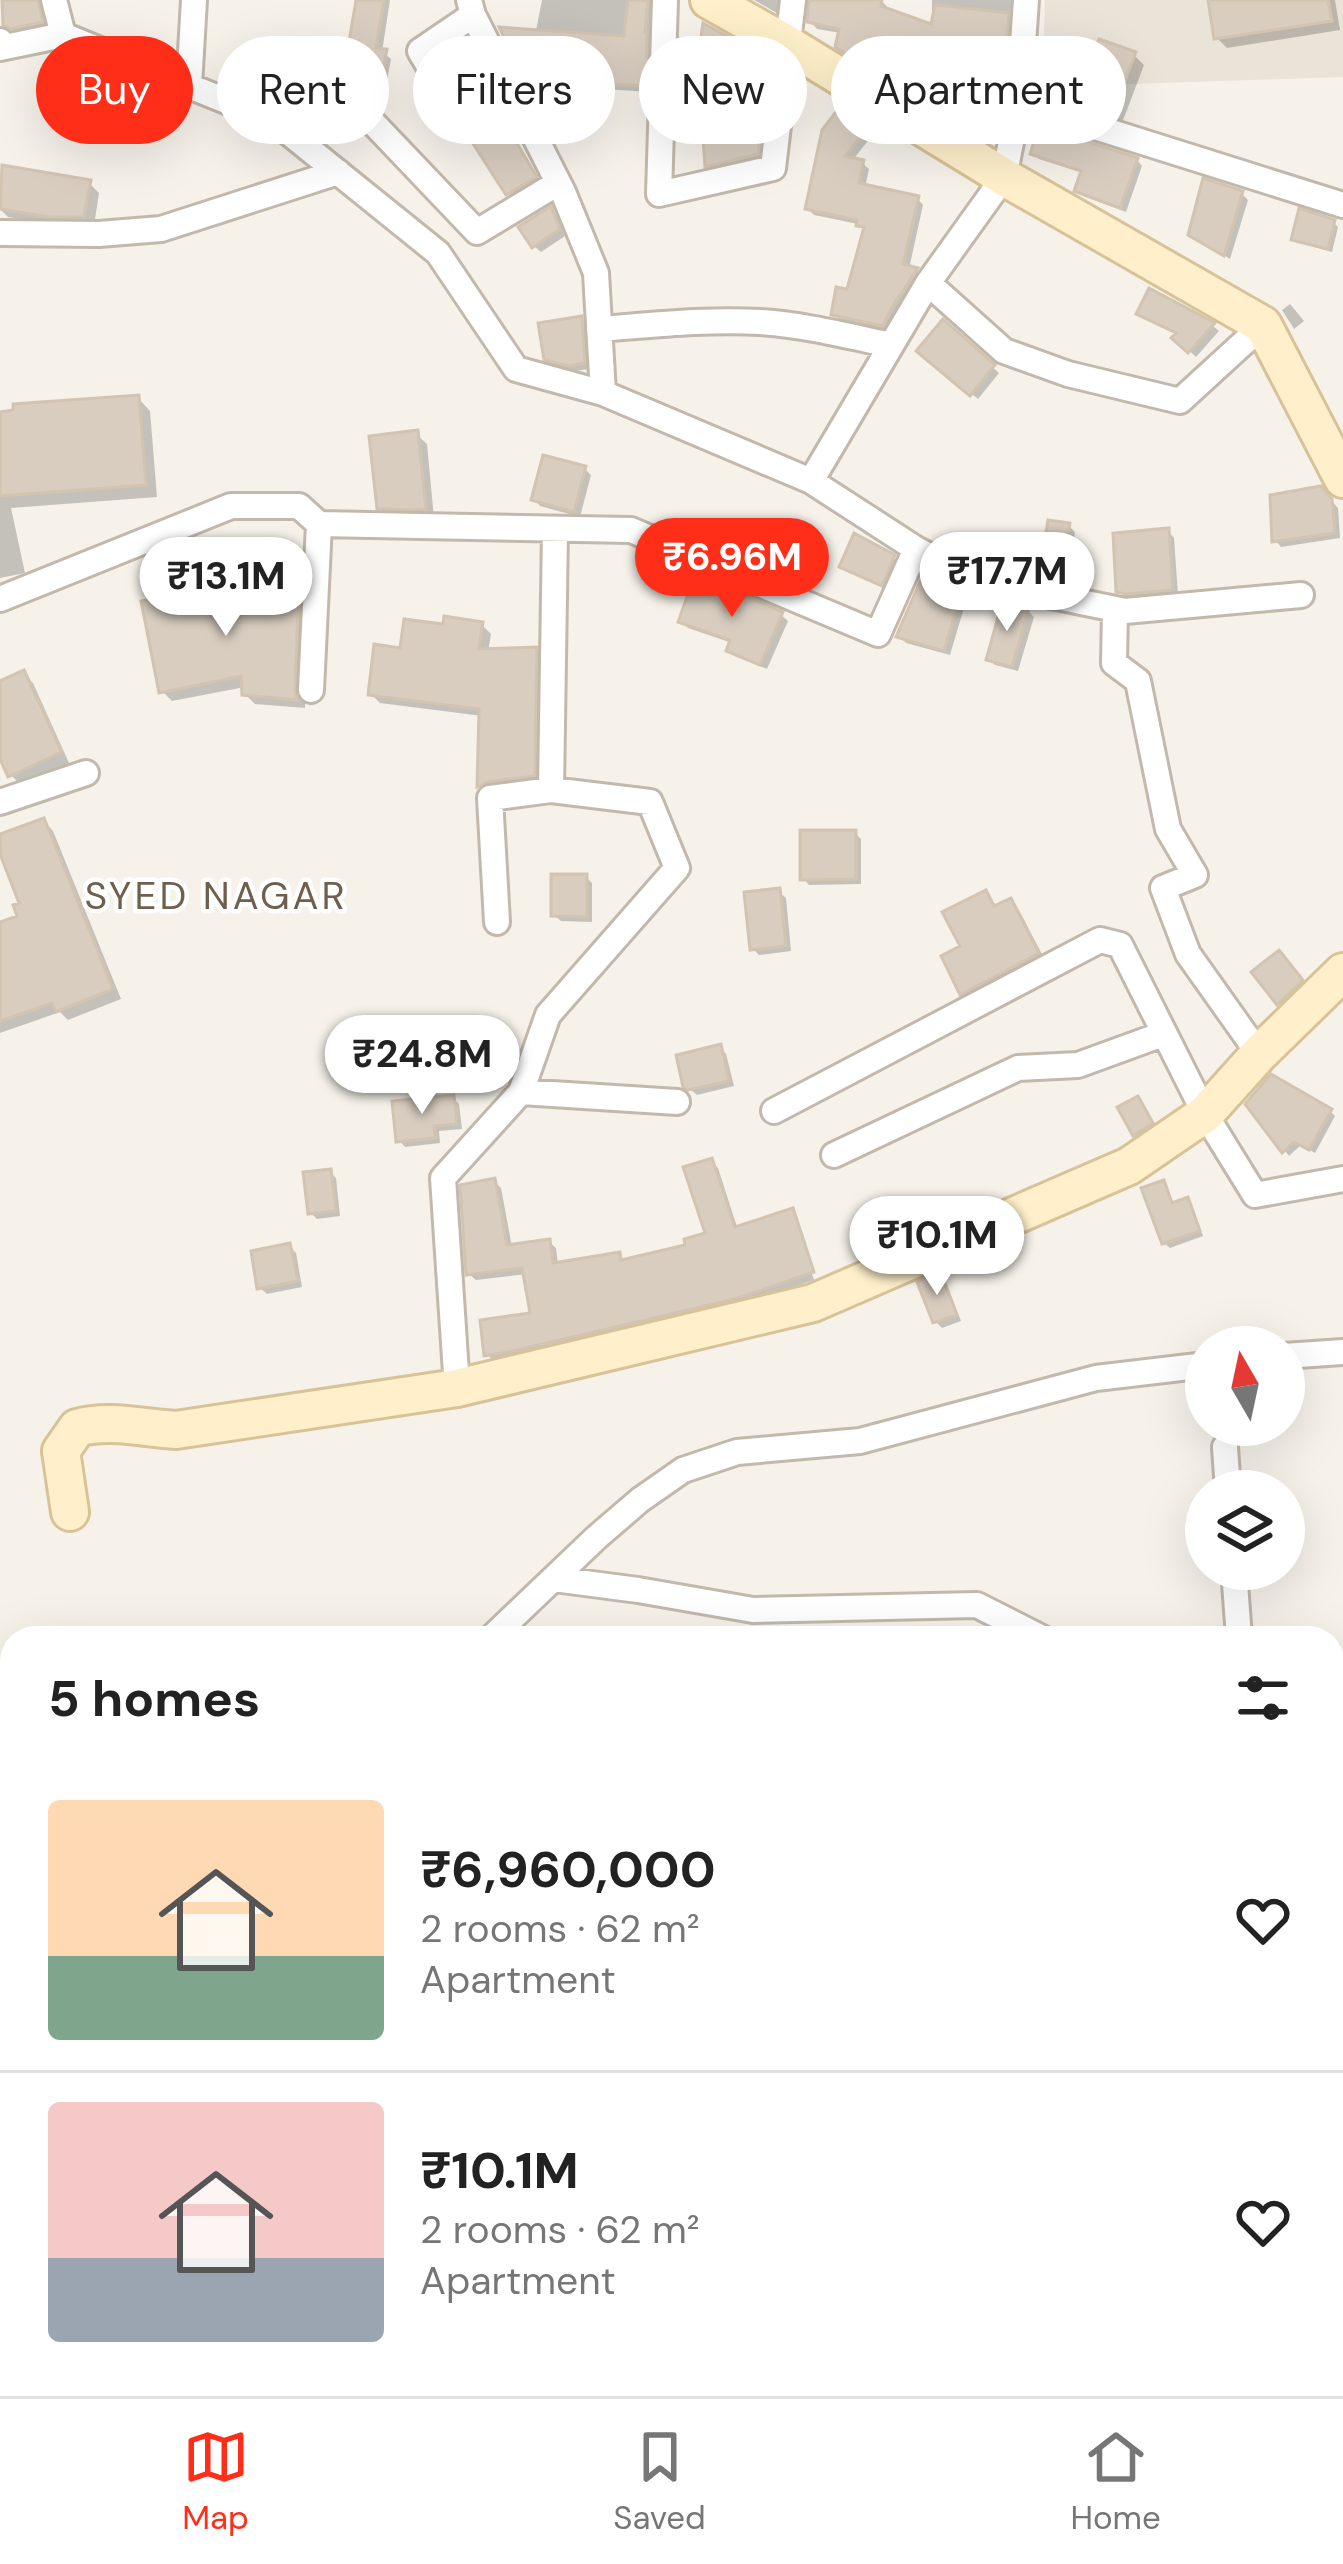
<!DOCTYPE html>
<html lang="en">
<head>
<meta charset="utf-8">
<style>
	body { margin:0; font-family:"DM Sans",sans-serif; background:#f6f6f6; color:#222; height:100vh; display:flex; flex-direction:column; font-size:45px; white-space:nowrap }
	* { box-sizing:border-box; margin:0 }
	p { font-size:39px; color:#767676 }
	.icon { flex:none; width:66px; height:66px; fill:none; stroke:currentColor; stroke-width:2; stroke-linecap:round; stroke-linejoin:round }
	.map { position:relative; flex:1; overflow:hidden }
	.panel { position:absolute; left:0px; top:1626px; width:1344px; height:771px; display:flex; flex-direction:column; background:#fff; border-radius:36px 36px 0 0; box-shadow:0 12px 48px #0002 }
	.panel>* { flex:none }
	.hud { position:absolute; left:36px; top:36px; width:1272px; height:108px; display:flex; gap:24px }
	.needle { width:78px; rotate:351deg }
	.buttons { position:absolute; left:1185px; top:1326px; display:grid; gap:24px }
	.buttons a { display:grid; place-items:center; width:120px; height:120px; border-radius:50%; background:#fff; box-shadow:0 12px 48px #0002; font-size:60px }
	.price { position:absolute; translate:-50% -102px; padding:0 27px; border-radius:42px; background:#fff; color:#222; font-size:39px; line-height:78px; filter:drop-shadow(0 3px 6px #0008) }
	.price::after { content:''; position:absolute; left:50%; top:72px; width:36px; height:27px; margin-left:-18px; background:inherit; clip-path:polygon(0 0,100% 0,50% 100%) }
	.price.current { background:#ff2e18; color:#fff }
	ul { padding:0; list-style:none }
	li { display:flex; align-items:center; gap:36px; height:300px; padding:0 48px }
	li+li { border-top:3px solid #e0e0e0 }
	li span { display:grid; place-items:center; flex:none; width:336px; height:240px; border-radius:12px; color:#555 }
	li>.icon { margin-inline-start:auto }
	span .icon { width:144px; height:144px; fill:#fffc; stroke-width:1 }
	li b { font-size:51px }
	h2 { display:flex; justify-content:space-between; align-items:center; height:144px; padding:0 48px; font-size:51px }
	.pill { padding:0 42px; border-radius:54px; background:#fff; box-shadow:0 12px 48px #0002; font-size:42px; line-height:108px }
	.pill.current { background:#ff2e18; color:#fff }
	.tabs { display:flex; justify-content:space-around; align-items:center; height:168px; border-top:3px solid #e0e0e0; background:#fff; font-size:33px; color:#767676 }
	.tabs a { display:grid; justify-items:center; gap:6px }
	.tabs .current { color:#ff2e18 }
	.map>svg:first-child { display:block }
</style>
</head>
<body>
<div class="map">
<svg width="1343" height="2396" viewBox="0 0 1343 2396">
	<rect width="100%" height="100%" fill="#f6f2ea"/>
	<!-- residential -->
	<path fill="#eae3d8" d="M 1045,0 L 1343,0 L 1343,77 L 1042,87 Z"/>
	<!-- shadow -->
	<path fill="#0003" d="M 5,0 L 46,0 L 43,4 L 47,28 L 19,34 L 13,31 L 6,24 Z
		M 359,0 L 390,0 L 382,52 L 391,59 L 386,86 L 360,81 L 333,52 L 352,46 Z
		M 542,0 L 658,0 L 651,40 L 654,43 L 652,92 L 535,85 L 527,77 Z
		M 754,0 L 786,0 L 782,16 Z
		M 812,0 L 881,0 L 888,8 L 888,12 L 932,28 L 932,0 L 1020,0 L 1002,119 L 913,94 L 880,74 L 873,64 L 856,60 L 846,54 L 841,33 L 817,29 L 810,21 Z
		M 1211,0 L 1335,0 L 1340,30 L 1227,48 L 1217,38 Z
		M 1134,55 L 1144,65 L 1122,123 L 1058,103 L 1048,93 L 1091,69 Z
		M 761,58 L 769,67 L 762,97 L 767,145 L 765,162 L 716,173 L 708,165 L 704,97 L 696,90 Z
		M 502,122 L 541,184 L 515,199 L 508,193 Z
		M 868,127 L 874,133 L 852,161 L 862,163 L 869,169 L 865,188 L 917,198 L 923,205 L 909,269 L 917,271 L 923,276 L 890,331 L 841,321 L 835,314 L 850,292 L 866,231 L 858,224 L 814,215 L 808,209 L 824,131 Z
		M 1033,153 L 1137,160 L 1142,166 L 1126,212 L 1083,196 L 1077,190 L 1084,173 L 1039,159 Z
		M 5,168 L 89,183 L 99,193 L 94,226 L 61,226 L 8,217 L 0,209 Z
		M 1242,194 L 1248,200 L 1230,259 L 1191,234 Z
		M 551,210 L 557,216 L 565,236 L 541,252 L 534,246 Z
		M 1333,222 L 1338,227 L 1332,252 L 1299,243 L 1294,239 Z
		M 1150,292 L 1213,326 L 1219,331 L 1196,357 L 1176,338 L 1179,335 L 1146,319 L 1140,313 Z
		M 1290,304 L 1304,321 L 1294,329 L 1282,310 Z
		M 581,319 L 587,326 L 590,369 L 575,371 L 554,365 L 547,358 Z
		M 944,323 L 999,373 L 978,399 L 926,357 Z
		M 138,398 L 150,411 L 157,497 L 11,508 L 25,573 L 0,578 L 0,477 Z
		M 416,434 L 427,444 L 434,518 L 390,518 L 380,507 Z
		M 585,469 L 591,475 L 580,517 L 540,506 L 534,499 Z
		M 1320,489 L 1338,508 L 1340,538 L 1281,547 L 1275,540 Z
		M 1069,526 L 1075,532 L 1067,584 L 1049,581 L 1042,575 Z
		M 1168,531 L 1174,538 L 1178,595 L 1134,599 L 1125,598 L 1119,591 Z
		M 893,558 L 900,564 L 888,590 L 849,572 L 843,566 Z
		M 298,589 L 308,599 L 305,708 L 255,704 L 245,694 L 245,687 L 172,701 L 162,691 L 203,592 L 210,599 Z
		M 960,595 L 966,601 L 950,655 L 906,643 L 900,637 Z
		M 1028,611 L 1034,617 L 1018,671 L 995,665 L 989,659 Z
		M 781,615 L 788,621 L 767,669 L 735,656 L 729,650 L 732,643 L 688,628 L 682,622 Z
		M 481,624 L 491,634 L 488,652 L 536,650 L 545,660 L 543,784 L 490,795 L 481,786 L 482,716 L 380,703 L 371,694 L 403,651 L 446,628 Z
		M 23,673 L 33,683 L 69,763 L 21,785 L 11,775 L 0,752 L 0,684 Z
		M 44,821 L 53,831 L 121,999 L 68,1020 L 60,1012 L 0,1033 L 0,925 L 21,918 L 22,905 L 0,846 L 0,837 Z
		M 855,833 L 861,839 L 861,884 L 809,885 L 803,878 Z
		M 586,877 L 592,883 L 592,922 L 561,921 L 554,915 Z
		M 779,892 L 786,898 L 791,951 L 759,955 L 752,948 Z
		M 986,893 L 998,908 L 1010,902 L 1020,912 L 1047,964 L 973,1003 L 963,993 L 964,948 Z
		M 1285,960 L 1307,988 L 1285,1009 L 1255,973 Z
		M 720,1048 L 726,1054 L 734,1086 L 697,1095 L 686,1086 Z
		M 453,1098 L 459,1104 L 462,1129 L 439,1131 L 440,1143 L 405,1147 L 399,1140 Z
		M 1138,1100 L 1157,1130 L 1141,1140 L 1135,1134 Z
		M 1248,1104 L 1330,1111 L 1335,1116 L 1315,1153 L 1301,1145 L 1289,1156 Z
		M 711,1161 L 718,1168 L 738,1230 L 792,1212 L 796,1216 L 792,1216 L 814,1280 L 742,1304 L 493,1361 L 487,1354 L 534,1316 L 526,1274 L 476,1280 L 469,1274 L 494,1181 L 501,1188 L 512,1247 L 549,1242 L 556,1248 L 558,1265 L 619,1255 L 626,1262 L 689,1247 L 709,1236 Z
		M 330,1172 L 336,1178 L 340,1216 L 317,1219 L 311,1213 Z
		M 1163,1183 L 1168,1189 L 1174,1205 L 1187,1200 L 1192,1205 L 1203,1236 L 1170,1248 L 1164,1243 Z
		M 289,1246 L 296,1253 L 302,1287 L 267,1294 L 260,1288 Z
		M 940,1276 L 946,1282 L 961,1321 L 942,1328 L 936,1322 Z"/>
	<!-- building -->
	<path fill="#d8cdbf" stroke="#d3c4b1" stroke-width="3" d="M 2,0 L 38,0 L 43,22 L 11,29 L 3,25 Z
		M 356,0 L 384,0 L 376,48 L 387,49 L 381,81 L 351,76 L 330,53 L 332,39 L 349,42 Z
		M 628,0 L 648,0 L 645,32 L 647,32 L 646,86 L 524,79 L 499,27 L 624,36 Z
		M 809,0 L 882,0 L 881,6 L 931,24 L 935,5 L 1009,13 L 1006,54 L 996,114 L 903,88 L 869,67 L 871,59 L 846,54 L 835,47 L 839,29 L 807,22 Z
		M 1208,0 L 1328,0 L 1332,21 L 1214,39 Z
		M 703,23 L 763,56 L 755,88 L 760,135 L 758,154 L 705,167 L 700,91 L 693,91 Z
		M 1099,39 L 1136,52 L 1112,115 L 1044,94 L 1059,54 L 1089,65 Z
		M 842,104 L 870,125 L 845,156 L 864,160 L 859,183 L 919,196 L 903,264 L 918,268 L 892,307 L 883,326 L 831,315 L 836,287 L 847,289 L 864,227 L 856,226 L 857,220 L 805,209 L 822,130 Z
		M 502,118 L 537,177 L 506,195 L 470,139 Z
		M 1039,126 L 1138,158 L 1120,208 L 1074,191 L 1081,171 L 1030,154 Z
		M 2,165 L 91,180 L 84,217 L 49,217 L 0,209 Z
		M 1203,178 L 1243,191 L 1224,256 L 1188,235 Z
		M 551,206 L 560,229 L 532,248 L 518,227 Z
		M 1299,208 L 1335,220 L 1328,249 L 1291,240 Z
		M 1149,288 L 1215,323 L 1188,353 L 1171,338 L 1176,333 L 1136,314 Z
		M 582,316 L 585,363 L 567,366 L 544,360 L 538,323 Z
		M 943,319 L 995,365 L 970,396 L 916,351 Z
		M 139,395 L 146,485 L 0,496 L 0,412 L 13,410 L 13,404 Z
		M 418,430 L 426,510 L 377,509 L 369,436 Z
		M 543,455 L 586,466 L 574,512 L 531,500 Z
		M 1321,486 L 1332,499 L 1335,533 L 1272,542 L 1270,495 Z
		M 1048,520 L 1070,523 L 1061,580 L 1039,576 Z
		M 1169,528 L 1173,590 L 1126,594 L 1116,592 L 1113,533 Z
		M 854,533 L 895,555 L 882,586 L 839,567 Z
		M 921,579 L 961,592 L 944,651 L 896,637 Z
		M 693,580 L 748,597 L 783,612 L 760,665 L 726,651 L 730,640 L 678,622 Z
		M 260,584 L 299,586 L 295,689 L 297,700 L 242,695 L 241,676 L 159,693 L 141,601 L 204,589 L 206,597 Z
		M 1002,603 L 1029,608 L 1012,667 L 986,660 Z
		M 444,616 L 483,622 L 479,649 L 537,647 L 535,776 L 488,782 L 477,787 L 479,709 L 368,695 L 374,644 L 400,648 L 404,619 L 443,624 Z
		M 24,670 L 62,752 L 8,777 L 0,759 L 0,681 Z
		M 44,818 L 113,989 L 56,1012 L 52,1003 L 0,1021 L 0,922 L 17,916 L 13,905 L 19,903 L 0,854 L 0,834 Z
		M 800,830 L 856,830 L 856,879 L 800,880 Z
		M 551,874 L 587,874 L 587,917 L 551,916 Z
		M 780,888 L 786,946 L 750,950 L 744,892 Z
		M 986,890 L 994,906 L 1011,898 L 1039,953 L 960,995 L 941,956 L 960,946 L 942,912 Z
		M 1279,950 L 1303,980 L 1277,1005 L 1251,972 Z
		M 721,1044 L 729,1081 L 688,1090 L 683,1087 L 676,1055 Z
		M 1271,1074 L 1332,1109 L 1309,1150 L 1294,1142 L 1282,1153 L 1245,1104 Z
		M 454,1095 L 457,1124 L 434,1126 L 435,1138 L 396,1142 L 392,1101 Z
		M 1138,1096 L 1153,1123 L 1133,1136 L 1117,1107 Z
		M 712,1158 L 735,1227 L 793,1208 L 814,1272 L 735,1299 L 509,1352 L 484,1356 L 480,1320 L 530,1313 L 522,1268 L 466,1275 L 460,1185 L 495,1178 L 507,1245 L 550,1239 L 553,1263 L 620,1252 L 621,1260 L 685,1245 L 684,1239 L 705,1233 L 683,1167 Z
		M 331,1169 L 336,1211 L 308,1214 L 303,1172 Z
		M 1164,1180 L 1172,1203 L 1188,1197 L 1200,1231 L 1162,1244 L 1141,1188 Z
		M 290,1243 L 298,1281 L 257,1289 L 251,1251 Z
		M 940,1272 L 957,1315 L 933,1323 L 917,1282 Z"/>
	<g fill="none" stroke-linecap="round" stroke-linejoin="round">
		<!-- lane casing -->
		<g stroke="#c2b9ac" stroke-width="18">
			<path id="lane" d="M 1332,2270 L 1343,2271
				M 856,2385 L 858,2396"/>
		</g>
		<!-- street casing -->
		<g stroke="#c2b9ac" stroke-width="30">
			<path id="street" d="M 54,0 L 63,35 L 273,120 L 438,253 L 516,369 L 603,393 L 811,481 L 916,549 L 974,580 L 1125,611 L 1301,595
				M 469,0 L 473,15 L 563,192 L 596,273 L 603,393
				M 665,0 L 659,194 L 773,168 L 793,0
				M 0,41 L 0,48 L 63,35
				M 317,64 L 477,232 L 558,183
				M 189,86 L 194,0
				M 1019,103 L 1343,205
				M 463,123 L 420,51 L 473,15
				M 0,233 L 99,234 L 161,229 L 338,172
				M 928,283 L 1004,351 L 1068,374 L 1180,401 L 1263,325
				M 599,329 C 653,325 706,319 760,322 C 805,325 848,336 891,345
				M 811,481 L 928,283 L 1004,177 L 1019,103 L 1026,0
				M 0,599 L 231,506 L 299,506 L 319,524 L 631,530 L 878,634 L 916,549
				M 1115,609 L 1114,663 L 1138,681 L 1168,829 L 1195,875 L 1163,888 L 1188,954 L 1259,1054
				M 311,690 L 319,524
				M 0,802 L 86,773
				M 497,922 L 490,798 L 551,790
				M 521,1092 L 677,1102
				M 774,1111 L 1100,940 L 1120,945 L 1205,1114 L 1255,1195 L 1343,1179
				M 834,1155 L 1018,1068 L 1078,1065 L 1163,1034
				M 1284,1356 L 1343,1352
				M 457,1388 L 443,1178 L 521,1092 L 548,1015 L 677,868 L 650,802 L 551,790 L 555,530
				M 1225,1447 L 1228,1491
				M 1234,1569 L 1239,1638
				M 554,1579 L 638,1590 L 753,1610 L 977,1605 L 1042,1638
				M 491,1638 L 597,1537 L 640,1500 L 683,1470 L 737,1452 L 860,1441 L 1096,1378 L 1206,1365
				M 0,1740 L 12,1744"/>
		</g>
		<!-- secondary casing -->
		<g stroke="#d8c398" stroke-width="42">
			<path id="secondary" d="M 709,0 L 787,44 L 1004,177 L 1263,325 L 1343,479
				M 70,1512 L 61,1451 L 77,1428 C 109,1419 142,1428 176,1430 L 457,1388 L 813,1303 L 1129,1166 L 1205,1114 L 1259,1054 L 1343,972"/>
		</g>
		<!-- path -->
		<path stroke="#c4b49c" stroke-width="4.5" stroke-dasharray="6 6" stroke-linecap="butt" d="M 0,1852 L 12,1852"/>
		<!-- lane -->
		<use href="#lane" stroke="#fff" stroke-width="12"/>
		<!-- street -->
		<use href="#street" stroke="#fff" stroke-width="24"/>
		<!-- secondary -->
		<use href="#secondary" stroke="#fff0cb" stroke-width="36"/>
	</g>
	<g text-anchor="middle" stroke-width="9" stroke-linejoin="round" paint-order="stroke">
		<!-- neighbourhood labels -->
		<g font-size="39" letter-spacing="3" fill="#6e5f4e" stroke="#fff">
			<text x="216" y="909">SYED NAGAR</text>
		</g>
	</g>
</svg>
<div class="buttons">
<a><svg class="needle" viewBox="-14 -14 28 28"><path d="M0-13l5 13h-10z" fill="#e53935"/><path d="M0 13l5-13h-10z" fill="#767676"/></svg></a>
<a><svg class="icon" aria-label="layers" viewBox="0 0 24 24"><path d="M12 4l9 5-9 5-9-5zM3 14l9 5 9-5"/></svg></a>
</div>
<b class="price current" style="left:732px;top:620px">₹6.96M</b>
<b class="price" style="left:1007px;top:634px">₹17.7M</b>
<b class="price" style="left:226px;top:639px">₹13.1M</b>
<b class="price" style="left:422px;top:1117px">₹24.8M</b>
<b class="price" style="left:937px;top:1298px">₹10.1M</b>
<div class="hud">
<a class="pill current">Buy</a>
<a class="pill">Rent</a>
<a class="pill">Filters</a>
<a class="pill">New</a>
<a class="pill">Apartment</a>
</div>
<section class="panel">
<h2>5 homes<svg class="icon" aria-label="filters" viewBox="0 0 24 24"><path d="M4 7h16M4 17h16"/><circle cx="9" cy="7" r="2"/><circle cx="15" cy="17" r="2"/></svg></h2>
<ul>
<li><span style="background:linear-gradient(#ffd9b3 65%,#7fa58c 0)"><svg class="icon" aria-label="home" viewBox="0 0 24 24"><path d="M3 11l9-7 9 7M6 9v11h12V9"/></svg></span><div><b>₹6,960,000</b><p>2 rooms · 62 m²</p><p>Apartment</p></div><svg class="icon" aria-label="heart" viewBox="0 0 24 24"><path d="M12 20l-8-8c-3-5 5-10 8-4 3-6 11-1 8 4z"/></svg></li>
<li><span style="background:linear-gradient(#f6c9c9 65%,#9aa5b1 0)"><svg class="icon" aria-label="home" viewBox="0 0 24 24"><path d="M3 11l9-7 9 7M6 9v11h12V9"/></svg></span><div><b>₹10.1M</b><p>2 rooms · 62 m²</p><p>Apartment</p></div><svg class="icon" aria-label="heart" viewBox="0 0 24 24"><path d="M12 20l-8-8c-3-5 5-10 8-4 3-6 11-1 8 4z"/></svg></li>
</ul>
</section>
</div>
<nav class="tabs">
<a class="current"><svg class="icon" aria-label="map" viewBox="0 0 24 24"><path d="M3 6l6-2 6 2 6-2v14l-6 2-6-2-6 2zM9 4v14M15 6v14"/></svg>Map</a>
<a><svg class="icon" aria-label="saved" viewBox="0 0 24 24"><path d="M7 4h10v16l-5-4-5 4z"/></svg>Saved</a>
<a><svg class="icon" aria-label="home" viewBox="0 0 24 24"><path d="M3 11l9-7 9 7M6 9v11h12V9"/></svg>Home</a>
</nav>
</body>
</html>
